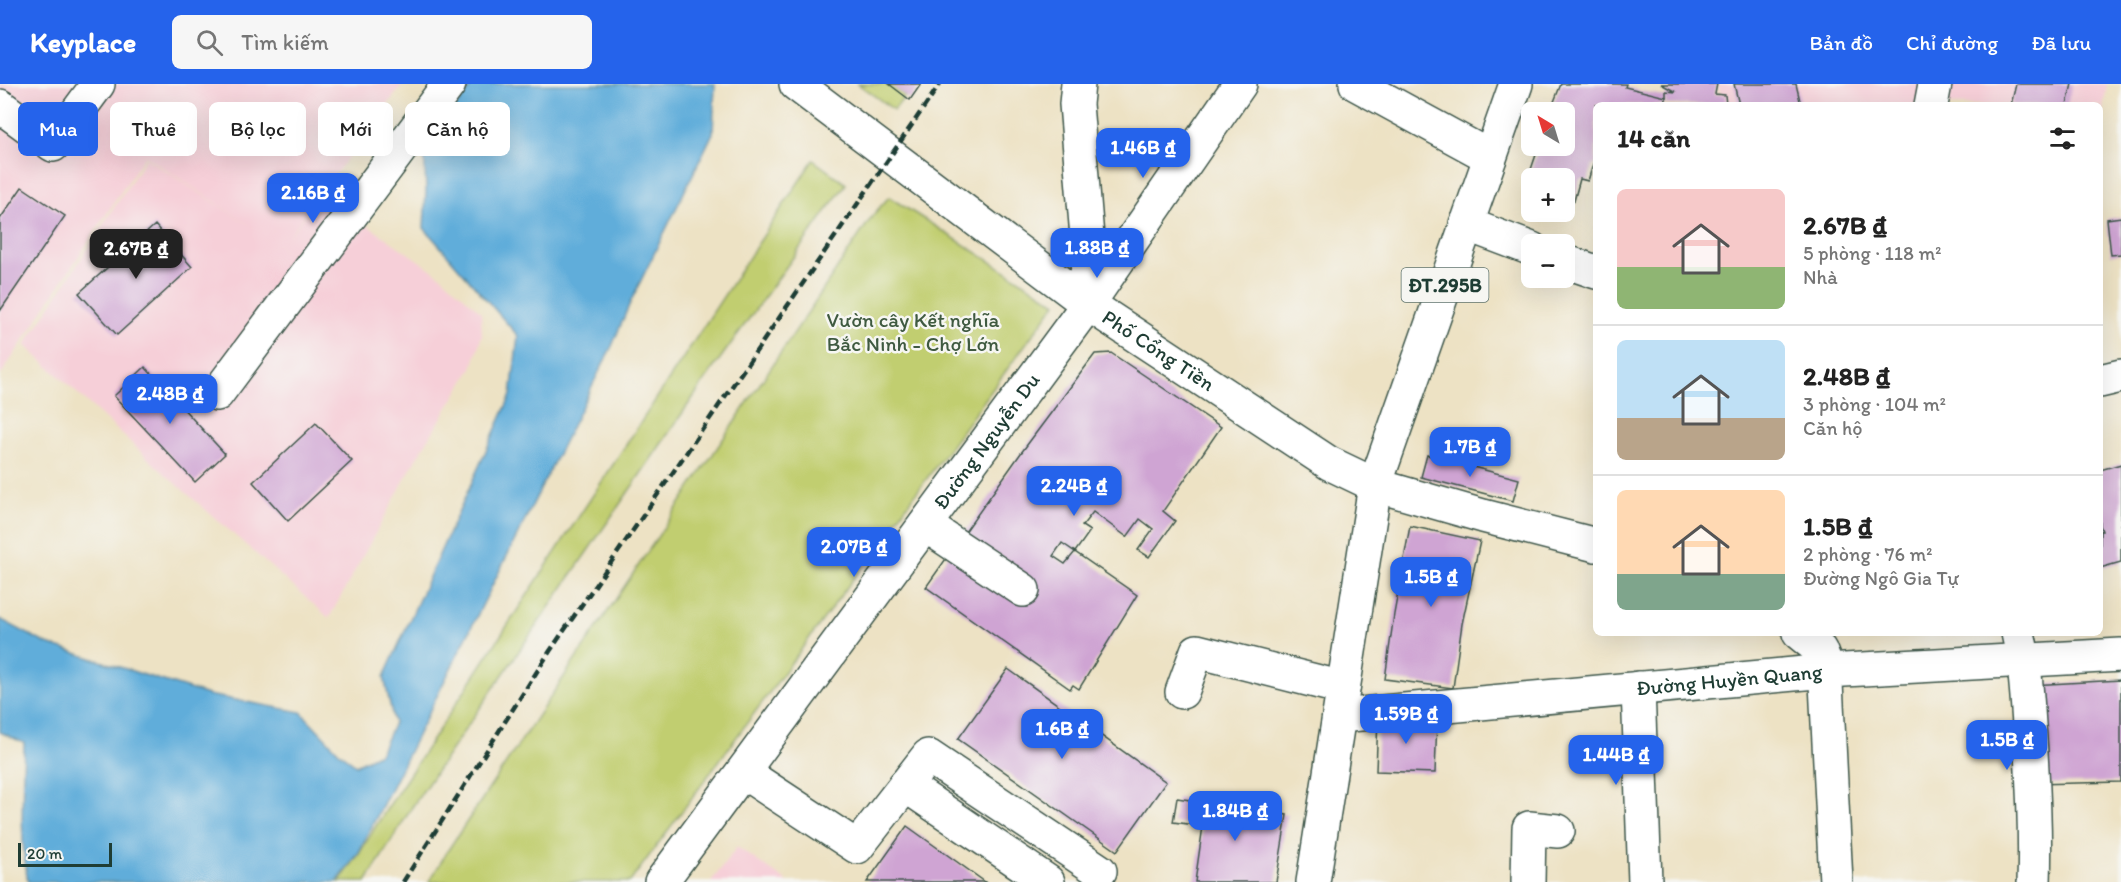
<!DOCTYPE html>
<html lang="vi">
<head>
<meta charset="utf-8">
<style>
	body { margin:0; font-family:Itim,sans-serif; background:#f6f6f6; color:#222; height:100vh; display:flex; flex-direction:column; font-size:22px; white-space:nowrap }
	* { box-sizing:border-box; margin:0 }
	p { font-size:20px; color:#767676 }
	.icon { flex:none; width:33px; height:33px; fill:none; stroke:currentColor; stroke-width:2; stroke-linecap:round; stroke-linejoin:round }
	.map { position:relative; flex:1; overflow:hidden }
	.panel { position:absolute; left:1593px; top:18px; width:510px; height:534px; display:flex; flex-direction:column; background:#fff; border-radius:9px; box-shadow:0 6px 24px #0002 }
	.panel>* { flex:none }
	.guide { position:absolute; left:18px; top:18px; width:570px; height:54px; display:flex; gap:12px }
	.needle { width:39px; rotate:322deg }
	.fabs { position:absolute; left:1521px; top:18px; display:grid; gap:12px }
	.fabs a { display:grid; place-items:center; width:54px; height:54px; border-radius:9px; background:#fff; box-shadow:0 6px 24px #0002; font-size:30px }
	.scale { position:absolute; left:18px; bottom:15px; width:94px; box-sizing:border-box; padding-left:6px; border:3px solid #1f3d34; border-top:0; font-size:16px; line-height:21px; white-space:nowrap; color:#1f3d34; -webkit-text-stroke:4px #f6f6f2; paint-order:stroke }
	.price { position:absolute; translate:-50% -51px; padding:0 14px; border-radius:12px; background:#2563eb; color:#fff; font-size:20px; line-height:39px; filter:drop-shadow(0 2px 3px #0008) }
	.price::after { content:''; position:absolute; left:50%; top:36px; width:18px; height:14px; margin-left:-9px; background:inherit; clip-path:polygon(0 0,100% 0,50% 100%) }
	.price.selected { background:#222; color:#fff }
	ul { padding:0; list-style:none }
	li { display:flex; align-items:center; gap:18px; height:150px; padding:0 24px }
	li+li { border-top:2px solid #e0e0e0 }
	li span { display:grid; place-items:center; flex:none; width:168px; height:120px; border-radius:9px; color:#555 }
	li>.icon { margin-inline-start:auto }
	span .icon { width:72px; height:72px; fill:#fffc; stroke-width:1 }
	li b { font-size:26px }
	h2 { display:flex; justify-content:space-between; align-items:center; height:72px; padding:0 24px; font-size:26px }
	.tag { padding:0 21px; border-radius:9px; background:#fff; box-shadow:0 6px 24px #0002; font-size:21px; line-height:54px }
	.tag.selected { background:#2563eb; color:#fff }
	header { display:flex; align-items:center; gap:36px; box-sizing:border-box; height:84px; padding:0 30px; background:#2563eb; color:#fff }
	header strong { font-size:28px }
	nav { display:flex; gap:33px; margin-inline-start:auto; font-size:21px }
	.search { width:420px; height:54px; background:#f6f6f6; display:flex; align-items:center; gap:15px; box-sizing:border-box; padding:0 21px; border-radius:9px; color:#767676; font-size:22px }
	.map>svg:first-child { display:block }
</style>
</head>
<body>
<header>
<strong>Keyplace</strong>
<div class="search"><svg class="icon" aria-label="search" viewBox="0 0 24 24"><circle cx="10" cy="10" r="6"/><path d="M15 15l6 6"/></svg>Tìm kiếm</div>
<nav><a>Bản đồ</a><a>Chỉ đường</a><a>Đã lưu</a></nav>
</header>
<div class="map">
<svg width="2121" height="798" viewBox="0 0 2121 798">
	<rect width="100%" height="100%" fill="#f6f6f2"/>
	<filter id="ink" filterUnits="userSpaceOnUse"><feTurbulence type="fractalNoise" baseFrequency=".0167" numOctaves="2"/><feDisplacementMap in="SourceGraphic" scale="12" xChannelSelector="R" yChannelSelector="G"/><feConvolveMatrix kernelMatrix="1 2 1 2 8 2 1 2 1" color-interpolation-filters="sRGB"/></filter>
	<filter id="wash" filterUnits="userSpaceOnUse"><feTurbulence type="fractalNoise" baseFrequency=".008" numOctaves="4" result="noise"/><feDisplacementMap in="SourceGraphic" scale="24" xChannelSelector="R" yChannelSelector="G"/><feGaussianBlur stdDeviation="1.35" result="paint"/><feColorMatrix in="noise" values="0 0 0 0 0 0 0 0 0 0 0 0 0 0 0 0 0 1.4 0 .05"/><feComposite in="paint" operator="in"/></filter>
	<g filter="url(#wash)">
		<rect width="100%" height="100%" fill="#ede2c4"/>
		<!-- built -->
		<path fill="#f6cfd8" d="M 0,0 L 403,0 L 283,160 L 322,110 L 441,192 L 481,228 L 482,251 L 472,284 L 415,377 L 329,534 L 166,391 L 25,261 L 146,74 L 254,144 L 145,72 L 0,292 Z
			M 1718,0 L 2107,0 L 2100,44 L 2100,21 L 1723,21 Z
			M 737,763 L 788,798 L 711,798 Z"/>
		<!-- green -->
		<path fill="#c1ce70" stroke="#708652" stroke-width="1.5" d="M 858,0 L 890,0 L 905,12 L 894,26 Z
			M 813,76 L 846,100 L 712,286 L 414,720 L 366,798 L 339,798 L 359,770 L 377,740 Z
			M 889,113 L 1056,219 L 630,798 L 429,798 L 450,763 L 873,131 Z"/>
		<!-- water -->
		<path fill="#61adda" stroke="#407587" stroke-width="1.5" d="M 473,0 L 715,0 L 713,49 L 630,219 L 612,262 L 358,770 L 337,798 L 28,798 C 19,752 23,705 24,659 L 0,648 L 0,535 L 47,560 L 208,611 L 301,628 L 339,668 L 356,681 L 380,669 L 394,639 L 384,593 L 511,311 L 518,252 L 424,144 L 426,106 L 424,64 Z"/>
		<g id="blocks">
			<!-- building -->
			<path fill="#cfa4d3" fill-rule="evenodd" d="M 889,0 L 921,0 L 910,16 Z
				M 1561,0 L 1626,0 L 1625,3 L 1666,13 L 1664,21 L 1596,21 L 1596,80 L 1593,80 L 1588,97 L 1580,95 L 1574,117 L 1564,114 L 1564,94 L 1532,94 L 1532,105 L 1525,103 L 1539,62 L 1564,62 L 1564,28 L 1550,28 Z
				M 1661,0 L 1717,0 L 1715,10 L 1725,11 L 1726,21 L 1666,21 L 1666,7 L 1676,8 Z
				M 1734,0 L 1796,0 L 1801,21 L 1739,21 Z
				M 2016,0 L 2072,0 L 2067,21 L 2011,21 Z
				M 22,103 L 65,132 L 0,227 L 0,135 Z
				M 2121,133 L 2121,170 L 2111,171 L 2107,135 Z
				M 155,141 L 192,183 L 117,251 L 79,209 Z
				M 1111,269 L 1221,343 L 1163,427 L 1175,437 L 1149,473 L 1138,466 L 1153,445 L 1140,435 L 1127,453 L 1093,428 L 1082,442 L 1090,447 L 1075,468 L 1137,511 L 1079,605 L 1073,601 L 1070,605 L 926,503 L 1021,369 L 1095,270 ZM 1062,459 L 1075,468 L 1065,480 L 1053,472 Z
				M 145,283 L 225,370 L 195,398 L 114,312 Z
				M 316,339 L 352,377 L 288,437 L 253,398 Z
				M 1427,371 L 1519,395 L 1513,417 L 1421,393 Z
				M 2121,380 L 2121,478 L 2100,484 L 2100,447 L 2102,447 L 2100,441 L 2100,386 Z
				M 1410,442 L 1480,457 L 1462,540 L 1453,604 L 1385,595 L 1394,530 Z
				M 1008,585 L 1166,698 L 1117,767 L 958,655 Z
				M 2121,596 L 2121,698 L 2034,700 L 2031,601 Z
				M 1378,633 L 1437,635 L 1435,689 L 1376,687 Z
				M 1177,714 L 1287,731 L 1276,798 L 1195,798 L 1203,742 L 1173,738 Z
				M 907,742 L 985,798 L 867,798 Z"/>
		</g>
	</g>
	<g filter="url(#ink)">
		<use href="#blocks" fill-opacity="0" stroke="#3e564a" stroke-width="1.5"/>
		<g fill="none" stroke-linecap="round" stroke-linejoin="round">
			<!-- minor casing -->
			<g stroke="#3e564a" stroke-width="36">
				<g id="minor">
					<path id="s1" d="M 796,0 L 1088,220 L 1329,379 L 1375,401 L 1483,432 L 1596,461"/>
					<path d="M 1078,0 L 1076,20 L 1087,153 L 1088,220"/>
					<path d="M 1356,0 L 1490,73"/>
					<path d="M 1931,21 L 1935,0"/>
					<path d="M 0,22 L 53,61 L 98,0"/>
					<path d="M 1466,140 L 1532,165"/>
					<path d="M 1564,177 L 1596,188"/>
					<path d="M 2100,297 L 2121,292"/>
					<path d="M 217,310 L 449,0"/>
					<path d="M 925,441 L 1023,506"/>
					<path d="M 1799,549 L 1820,566 L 1825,579 L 1836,798"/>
					<path d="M 2018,549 C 2025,579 2027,610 2029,641 C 2033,693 2036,746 2034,798"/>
					<path d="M 1638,604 L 1645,798"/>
					<path d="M 1182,608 L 1197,567 L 1343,604"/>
					<path id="s2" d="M 1339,632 L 1826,587 L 2121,571"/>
					<path d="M 743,688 L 857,763 L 928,672 L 1100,787"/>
					<path d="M 905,701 L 1048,798"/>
					<path d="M 1528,798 L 1529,744 L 1558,747"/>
				</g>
			</g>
			<!-- major casing -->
			<g stroke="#3e564a" stroke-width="36">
				<g id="major">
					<path id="s3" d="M 661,798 L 1088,220 L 1240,0"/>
					<path d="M 1313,798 L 1375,401 L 1516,0"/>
				</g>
			</g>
			<!-- minor -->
			<use href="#minor" stroke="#fff" stroke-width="33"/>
			<!-- major -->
			<use href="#major" stroke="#fff" stroke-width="33"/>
			<!-- rail -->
			<path stroke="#1f3d34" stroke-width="4.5" stroke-dasharray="9 4.5" stroke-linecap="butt" d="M 403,798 L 550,567 L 940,0"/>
		</g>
	</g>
	<g text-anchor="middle" stroke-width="5" stroke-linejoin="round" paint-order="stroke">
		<!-- shield labels -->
		<rect fill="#f6f6f2" stroke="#60746d" stroke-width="1.5" x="1401.5" y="184" width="87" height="34" rx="4.5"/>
		<g font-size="20" font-weight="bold" fill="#1f3d34">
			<text x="1445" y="208">ĐT.295B</text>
		</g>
		<!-- park labels -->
		<g font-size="21" fill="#3f5a40" stroke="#f6f6f2">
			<text x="913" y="243">Vườn cây Kết nghĩa<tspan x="913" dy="24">Bắc Ninh - Chợ Lớn</tspan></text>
		</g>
		<!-- street labels -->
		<g font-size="21" fill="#1f3d34" stroke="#f6f6f2">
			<text dy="7" stroke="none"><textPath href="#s1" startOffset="450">Phố Cổng Tiền</textPath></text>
			<text dy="7" stroke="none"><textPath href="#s3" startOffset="548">Đường Nguyễn Du</textPath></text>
			<text dy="7" stroke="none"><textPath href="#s2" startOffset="392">Đường Huyền Quang</textPath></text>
		</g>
	</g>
</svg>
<div class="fabs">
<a><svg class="needle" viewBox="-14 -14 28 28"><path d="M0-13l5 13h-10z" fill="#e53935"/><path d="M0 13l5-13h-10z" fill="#767676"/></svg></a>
<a>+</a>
<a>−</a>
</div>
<div class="scale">20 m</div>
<b class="price" style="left:1143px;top:95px">1.46B ₫</b>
<b class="price" style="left:313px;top:140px">2.16B ₫</b>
<b class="price" style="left:1097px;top:195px">1.88B ₫</b>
<b class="price selected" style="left:136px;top:196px">2.67B ₫</b>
<b class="price" style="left:170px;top:341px">2.48B ₫</b>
<b class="price" style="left:1470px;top:394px">1.7B ₫</b>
<b class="price" style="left:1074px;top:433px">2.24B ₫</b>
<b class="price" style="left:854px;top:494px">2.07B ₫</b>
<b class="price" style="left:1431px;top:524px">1.5B ₫</b>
<b class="price" style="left:1406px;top:661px">1.59B ₫</b>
<b class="price" style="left:1062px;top:676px">1.6B ₫</b>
<b class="price" style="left:2007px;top:687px">1.5B ₫</b>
<b class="price" style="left:1616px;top:702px">1.44B ₫</b>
<b class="price" style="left:1235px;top:758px">1.84B ₫</b>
<div class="guide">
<a class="tag selected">Mua</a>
<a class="tag">Thuê</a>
<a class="tag">Bộ lọc</a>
<a class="tag">Mới</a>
<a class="tag">Căn hộ</a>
</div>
<section class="panel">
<h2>14 căn<svg class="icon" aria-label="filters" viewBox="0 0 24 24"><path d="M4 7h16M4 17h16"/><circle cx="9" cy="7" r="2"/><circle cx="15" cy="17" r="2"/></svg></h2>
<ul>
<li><span style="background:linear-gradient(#f6c9c9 65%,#8fb573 0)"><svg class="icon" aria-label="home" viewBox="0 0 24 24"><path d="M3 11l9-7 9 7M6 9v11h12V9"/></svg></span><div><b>2.67B ₫</b><p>5 phòng · 118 m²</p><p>Nhà</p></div></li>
<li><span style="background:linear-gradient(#bfe0f5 65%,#b9a48a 0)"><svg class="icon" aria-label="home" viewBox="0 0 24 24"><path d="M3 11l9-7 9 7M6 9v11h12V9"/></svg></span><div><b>2.48B ₫</b><p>3 phòng · 104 m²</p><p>Căn hộ</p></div></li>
<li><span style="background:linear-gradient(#ffd9b3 70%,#7fa58c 0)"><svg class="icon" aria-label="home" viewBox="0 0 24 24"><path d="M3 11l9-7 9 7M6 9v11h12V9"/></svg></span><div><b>1.5B ₫</b><p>2 phòng · 76 m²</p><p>Đường Ngô Gia Tự</p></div></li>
</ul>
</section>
</div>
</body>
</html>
